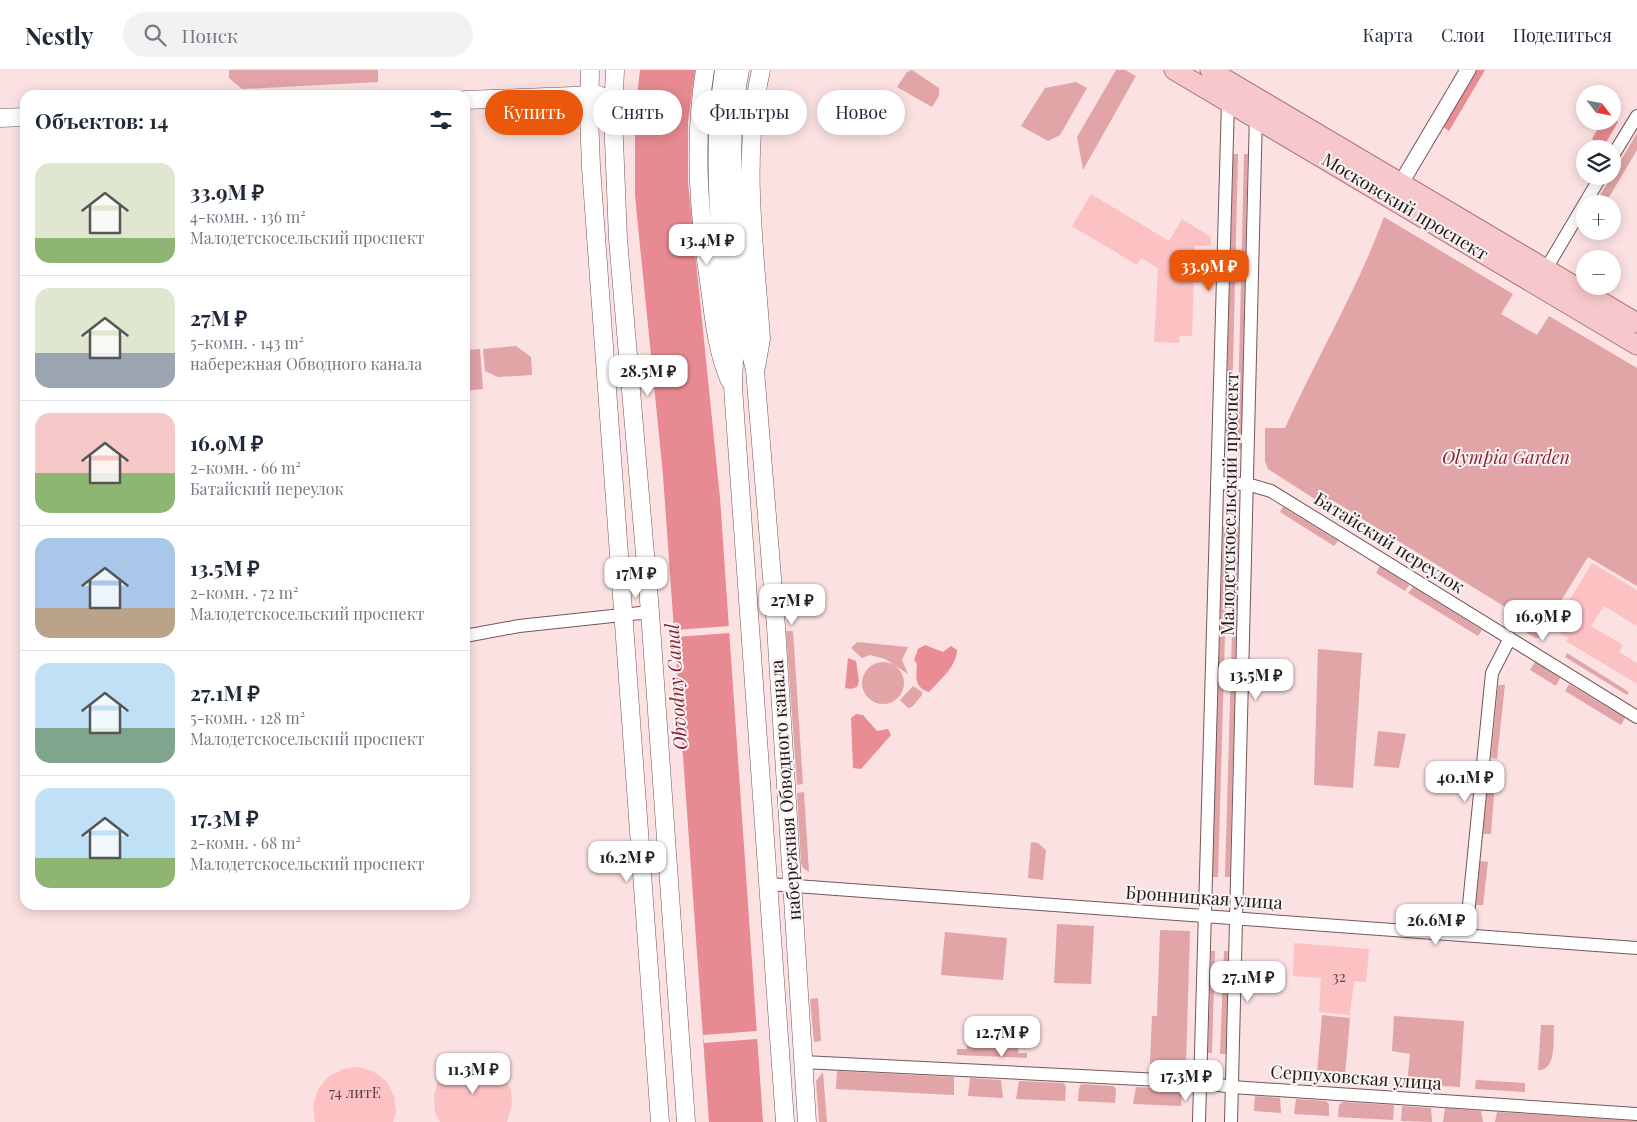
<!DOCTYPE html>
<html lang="ru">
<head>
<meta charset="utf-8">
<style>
	body { margin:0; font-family:"Playfair Display",serif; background:#f2f2f3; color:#1f2937; height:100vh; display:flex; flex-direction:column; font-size:19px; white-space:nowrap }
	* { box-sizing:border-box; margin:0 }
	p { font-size:16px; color:#747a83 }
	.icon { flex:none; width:28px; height:28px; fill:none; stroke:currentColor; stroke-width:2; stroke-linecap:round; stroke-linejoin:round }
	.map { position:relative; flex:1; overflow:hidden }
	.drawer { position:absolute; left:20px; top:20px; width:450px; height:820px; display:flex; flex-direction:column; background:#fff; border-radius:15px; box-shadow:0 2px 12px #0003 }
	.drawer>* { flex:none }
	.top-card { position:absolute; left:485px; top:20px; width:475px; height:45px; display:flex; gap:10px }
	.needle { width:32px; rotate:122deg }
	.tools { position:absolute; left:1576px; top:15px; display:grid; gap:10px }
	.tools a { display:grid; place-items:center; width:45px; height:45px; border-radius:50%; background:#fff; box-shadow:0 2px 12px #0003; font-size:25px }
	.price { position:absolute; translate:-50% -42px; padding:0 11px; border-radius:10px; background:#fff; color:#222; font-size:16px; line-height:32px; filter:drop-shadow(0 1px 2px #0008) }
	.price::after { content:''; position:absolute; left:50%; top:30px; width:15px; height:11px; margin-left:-8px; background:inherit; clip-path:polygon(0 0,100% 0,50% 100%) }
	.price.on { background:#ea580c; color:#fff }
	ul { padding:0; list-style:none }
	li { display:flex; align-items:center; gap:15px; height:125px; padding:0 15px }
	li+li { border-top:1px solid #e0e1e3 }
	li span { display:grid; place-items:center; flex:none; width:140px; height:100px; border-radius:15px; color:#555 }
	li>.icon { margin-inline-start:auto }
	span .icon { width:60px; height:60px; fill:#fffc; stroke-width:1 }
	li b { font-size:21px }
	h2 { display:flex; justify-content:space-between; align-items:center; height:60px; padding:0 15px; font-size:21px }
	.chip { padding:0 18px; border-radius:22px; background:#fff; box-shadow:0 2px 12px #0003; font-size:18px; line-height:45px }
	.chip.on { background:#ea580c; color:#fff }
	header { display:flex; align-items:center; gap:30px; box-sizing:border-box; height:70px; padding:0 25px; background:#fff; border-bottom:1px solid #e0e1e3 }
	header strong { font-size:24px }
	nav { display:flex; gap:28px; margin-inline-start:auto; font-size:18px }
	.search { width:350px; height:45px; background:#f2f2f3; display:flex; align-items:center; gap:12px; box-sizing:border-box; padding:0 18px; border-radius:28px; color:#747a83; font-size:19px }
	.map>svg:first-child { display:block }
</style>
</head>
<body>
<header>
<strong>Nestly</strong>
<div class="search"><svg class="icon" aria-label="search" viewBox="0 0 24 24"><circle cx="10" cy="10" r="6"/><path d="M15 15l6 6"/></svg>Поиск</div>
<nav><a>Карта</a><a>Слои</a><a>Поделиться</a></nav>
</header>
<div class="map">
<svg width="1637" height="1052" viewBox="0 0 1637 1052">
	<rect width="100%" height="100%" fill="#fbe1e2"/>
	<!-- green -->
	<path fill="#e1a4a7" d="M 229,0 L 378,0 L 378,12 L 242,19 L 229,8 Z
		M 912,0 L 939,18 L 939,26 L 932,37 L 897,17 L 907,2 Z
		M 1116,0 L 1125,0 L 1136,6 L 1083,100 L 1077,67 Z
		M 1076,12 L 1087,18 L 1060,65 L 1048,71 L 1021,56 L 1045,18 Z
		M 1637,63 L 1637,80 L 1605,134 L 1595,134 Z
		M 1233,84 L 1238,84 L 1231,379 L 1225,379 Z
		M 1244,84 L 1248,84 L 1241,379 L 1237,379 Z
		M 1384,147 L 1513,224 L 1501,244 L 1537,265 L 1549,246 L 1637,298 L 1637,516 L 1588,487 L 1538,568 L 1535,568 L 1506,549 L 1510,540 L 1332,430 L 1324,435 L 1268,399 L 1265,391 L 1265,358 L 1285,358 C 1317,287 1357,220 1384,147 Z
		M 516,276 L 531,287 L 532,305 L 498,307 L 485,301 L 483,279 Z
		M 480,279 L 483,319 L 465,321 L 465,280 Z
		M 1283,437 L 1338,471 L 1334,476 L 1280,442 Z
		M 1223,457 L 1228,457 L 1218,807 L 1212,807 Z
		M 1235,457 L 1239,457 L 1230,807 L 1225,807 Z
		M 1380,496 L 1409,515 L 1405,521 L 1376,503 Z
		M 1413,517 L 1482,560 L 1478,566 L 1408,523 Z
		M 786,561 L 793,561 L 803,714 L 797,715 Z
		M 857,572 L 908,577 L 902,590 L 908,604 L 885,589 L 870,585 L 862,588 L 851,578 Z
		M 1318,579 L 1362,583 L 1353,718 L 1314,715 Z
		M 1567,583 L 1629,622 L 1627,625 L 1565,587 Z
		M 1535,592 L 1560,608 L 1556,616 L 1530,600 Z
		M862 613a21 21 0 1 1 42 0a21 21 0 1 1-42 0Z
		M 1569,614 L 1625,648 L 1621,655 L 1565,621 Z
		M 1498,615 L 1505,615 L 1497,689 L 1491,688 Z
		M 913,616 L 922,622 L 922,625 L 912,637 L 908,638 L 900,630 Z
		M 1378,661 L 1406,664 L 1399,698 L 1374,696 Z
		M 1489,698 L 1496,698 L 1491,764 L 1483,764 Z
		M 804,722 L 809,802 L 803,798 L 801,793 L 797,723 Z
		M 1031,772 L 1038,773 L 1046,780 L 1043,810 L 1028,808 Z
		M 1480,791 L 1488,792 L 1483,835 L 1476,835 Z
		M 1057,854 L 1094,856 L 1091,914 L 1054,913 Z
		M 1160,860 L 1190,861 L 1186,995 L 1150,994 L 1152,946 L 1157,946 Z
		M 945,862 L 1007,868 L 1003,910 L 941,905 Z
		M 1211,881 L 1215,881 L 1212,983 L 1208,983 Z
		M 1224,881 L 1228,881 L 1226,984 L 1220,984 Z
		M 818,928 L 821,971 L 814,972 L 810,929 Z
		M 1322,945 L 1350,948 L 1345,1006 L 1317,1004 Z
		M 1394,946 L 1464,951 L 1460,1017 L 1407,1014 L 1410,984 L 1392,981 Z
		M 1541,955 L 1554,955 C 1553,969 1557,1001 1538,1000 Z
		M 967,965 L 1019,967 L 1018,983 L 1027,983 L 1027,988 L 957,985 L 957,979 L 967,979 Z
		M 837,1001 L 954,1007 L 954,1025 L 836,1019 Z
		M 823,1002 L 827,1052 L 819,1052 L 816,1011 Z
		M 970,1008 L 1001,1010 L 1003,1028 L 968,1026 Z
		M 1476,1010 L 1525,1013 L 1525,1022 L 1475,1019 Z
		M 1019,1011 L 1064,1013 L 1066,1017 L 1065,1031 L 1016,1029 Z
		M 1081,1014 L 1113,1016 L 1116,1019 L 1115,1033 L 1078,1031 L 1079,1018 Z
		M 1136,1017 L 1182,1019 L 1181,1036 L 1133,1034 Z
		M 1255,1026 L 1280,1028 L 1281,1043 L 1254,1041 Z
		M 1296,1029 L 1326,1031 L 1329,1034 L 1329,1046 L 1294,1044 Z
		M 1343,1032 L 1394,1035 L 1393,1050 L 1338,1047 L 1339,1035 Z
		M 1402,1036 L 1431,1038 L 1432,1052 L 1401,1051 Z
		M 1445,1038 L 1481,1041 L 1483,1052 L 1443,1052 Z
		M 1497,1042 L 1637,1051 L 1637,1052 L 1495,1052 Z"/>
	<!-- forest -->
	<path fill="#e98c93" d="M 1475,0 L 1485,0 L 1449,61 L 1442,56 Z
		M 1613,49 L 1618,52 L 1604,76 L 1592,69 L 1602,51 L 1612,51 Z
		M 925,575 L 943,582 L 951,576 L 957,580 C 957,596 939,611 929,622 C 914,618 916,606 917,594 L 914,590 L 918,579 Z
		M 848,588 L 856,591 L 859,611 L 857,617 L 851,619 L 845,618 Z
		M 856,644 L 863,645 L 877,661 L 888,659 L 891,665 L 861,699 L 853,698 L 851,648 Z"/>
	<!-- water -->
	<path fill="#e78a91" d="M 640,0 L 695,0 L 688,52 L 688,112 L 720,428 L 763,1052 L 709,1052 L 663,405 L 635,126 L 635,44 Z"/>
	<!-- pier -->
	<path fill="#fbe1e2" d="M 730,556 L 730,563 L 675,567 L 675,560 Z
		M 757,961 L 757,969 L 704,973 L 703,965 Z"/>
	<!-- building -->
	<path fill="#fcc1c3" d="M 1091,124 L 1169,171 L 1182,149 L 1211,167 L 1211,176 L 1195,176 L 1192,266 L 1180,266 L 1179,273 L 1154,272 L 1158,198 L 1141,188 L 1137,195 L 1072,156 Z
		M 1592,493 L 1637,520 L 1637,556 L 1604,536 L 1591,556 L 1623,575 L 1619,582 L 1637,593 L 1637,614 L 1566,571 L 1568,568 L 1552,559 Z
		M 1294,873 L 1369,879 L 1366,912 L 1354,911 L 1350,945 L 1319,942 L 1321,908 L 1293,906 Z
		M 477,991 L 492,996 L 504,1006 L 511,1020 L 512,1035 L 507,1052 L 440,1052 L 435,1042 L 434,1026 L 438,1011 L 448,1000 L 462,993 Z
		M 359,997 L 374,1002 L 387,1012 L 394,1026 L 396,1042 L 393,1052 L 315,1052 L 313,1035 L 318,1019 L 328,1007 L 343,999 Z"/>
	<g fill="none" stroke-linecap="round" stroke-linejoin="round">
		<!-- minor casing -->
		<g stroke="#735759" stroke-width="14">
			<path id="minor" d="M 1612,87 L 1637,46
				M 1546,199 L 1601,106
				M 1217,413 L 1247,414 L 1271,421 L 1637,647
				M 465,566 L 519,556 L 650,542
				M 769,814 L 1637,878
				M 1466,865 L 1492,603 L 1510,568
				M 803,992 L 1200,1012 L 1232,1017 L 1637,1044
				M 1199,1052 L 1228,32
				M 1231,1052 L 1256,43"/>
		</g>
		<!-- tertiary casing -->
		<g stroke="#735759" stroke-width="17">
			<path id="tertiary" d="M 1401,113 L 1468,0"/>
		</g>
		<!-- secondary casing -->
		<g stroke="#735759" stroke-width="19">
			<path id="secondary" d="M 590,0 L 589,45 L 591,97 L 660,1052
				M 615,0 L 613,45 L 618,169 L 650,542 L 686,1052
				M 705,0 C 693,73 699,145 710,218 C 714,249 717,281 730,311
				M 724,0 C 709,96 723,193 734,289 L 733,317 L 785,1052
				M 740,0 C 727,62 733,124 739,186 C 743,225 745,263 755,300 L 776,556 L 807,1052
				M 465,30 L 599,25
				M 0,48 L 25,47
				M 756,297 L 761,269 C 755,180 741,88 761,0"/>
		</g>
		<!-- primary casing -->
		<g stroke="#aa7376" stroke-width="21">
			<path id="primary" d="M 1174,0 L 1637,275
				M 1210,0 L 1637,253"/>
		</g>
		<!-- minor -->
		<use href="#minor" stroke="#fff" stroke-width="12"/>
		<!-- tertiary -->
		<use href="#tertiary" stroke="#fff" stroke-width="15"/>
		<!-- secondary -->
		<use href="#secondary" stroke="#fff" stroke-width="18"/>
		<!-- primary -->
		<use href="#primary" stroke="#f7c8cb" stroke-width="19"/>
	</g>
	<g text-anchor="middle" stroke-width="4" stroke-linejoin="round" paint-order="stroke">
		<!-- number labels -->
		<g font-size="15" fill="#594243">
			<text x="1339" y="912">32</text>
			<text x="355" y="1028">74 литЕ</text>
		</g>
		<!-- street labels -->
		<g font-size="18" fill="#231718" stroke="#faf4f4">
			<text transform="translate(1405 137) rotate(31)" y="6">Московский проспект</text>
			<text transform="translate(1230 434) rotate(-89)" y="6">Малодетскосельский проспект</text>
			<text transform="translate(1389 473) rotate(32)" y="6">Батайский переулок</text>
			<text transform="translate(786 720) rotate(-94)" y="6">набережная Обводного канала</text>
			<text transform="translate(1204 828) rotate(4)" y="6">Бронницкая улица</text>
			<text transform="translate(1356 1008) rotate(4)" y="6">Серпуховская улица</text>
		</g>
		<!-- park labels -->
		<g font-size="18" font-style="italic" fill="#8e2236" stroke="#faf4f4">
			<text x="1506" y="394">Olympia Garden</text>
		</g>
		<!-- water labels -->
		<g font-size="19" font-style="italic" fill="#8e2135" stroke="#faf4f4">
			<text transform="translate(676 617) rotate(-94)" y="7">Obvodny Canal</text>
		</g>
	</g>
</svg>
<div class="tools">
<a><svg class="needle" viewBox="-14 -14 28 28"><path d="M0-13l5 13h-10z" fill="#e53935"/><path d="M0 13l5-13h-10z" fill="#747a83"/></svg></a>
<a><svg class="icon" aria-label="layers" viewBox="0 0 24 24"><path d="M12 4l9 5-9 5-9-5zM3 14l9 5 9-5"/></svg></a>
<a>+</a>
<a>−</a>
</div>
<b class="price" style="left:707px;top:196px">13.4M ₽</b>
<b class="price on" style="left:1209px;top:222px">33.9M ₽</b>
<b class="price" style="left:648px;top:327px">28.5M ₽</b>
<b class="price" style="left:636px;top:529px">17M ₽</b>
<b class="price" style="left:792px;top:556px">27M ₽</b>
<b class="price" style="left:1543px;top:572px">16.9M ₽</b>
<b class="price" style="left:1256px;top:631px">13.5M ₽</b>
<b class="price" style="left:1465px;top:733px">40.1M ₽</b>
<b class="price" style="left:627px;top:813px">16.2M ₽</b>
<b class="price" style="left:1436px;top:876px">26.6M ₽</b>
<b class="price" style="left:1248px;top:933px">27.1M ₽</b>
<b class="price" style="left:1002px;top:988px">12.7M ₽</b>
<b class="price" style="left:473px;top:1025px">11.3M ₽</b>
<b class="price" style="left:1186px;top:1032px">17.3M ₽</b>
<div class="top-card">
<a class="chip on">Купить</a>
<a class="chip">Снять</a>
<a class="chip">Фильтры</a>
<a class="chip">Новое</a>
</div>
<section class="drawer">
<h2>Объектов: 14<svg class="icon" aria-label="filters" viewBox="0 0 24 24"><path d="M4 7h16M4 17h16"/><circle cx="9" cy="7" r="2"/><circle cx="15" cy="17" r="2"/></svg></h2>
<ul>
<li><span style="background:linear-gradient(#dfe7d0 75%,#8fb573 0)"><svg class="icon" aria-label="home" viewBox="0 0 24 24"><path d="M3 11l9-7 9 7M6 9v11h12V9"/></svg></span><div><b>33.9M ₽</b><p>4-комн. · 136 m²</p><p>Малодетскосельский проспект</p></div></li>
<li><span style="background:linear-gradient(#dfe7d0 65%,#9aa5b1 0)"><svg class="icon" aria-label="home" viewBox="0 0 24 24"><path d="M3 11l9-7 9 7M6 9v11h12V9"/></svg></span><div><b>27M ₽</b><p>5-комн. · 143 m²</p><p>набережная Обводного канала</p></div></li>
<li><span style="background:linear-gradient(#f6c9c9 60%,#8fb573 0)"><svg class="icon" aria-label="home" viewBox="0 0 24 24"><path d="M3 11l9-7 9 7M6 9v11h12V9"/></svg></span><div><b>16.9M ₽</b><p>2-комн. · 66 m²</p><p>Батайский переулок</p></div></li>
<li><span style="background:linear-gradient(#a9c7e8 70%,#b9a48a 0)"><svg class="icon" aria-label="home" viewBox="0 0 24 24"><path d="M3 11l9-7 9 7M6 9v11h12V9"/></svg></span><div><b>13.5M ₽</b><p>2-комн. · 72 m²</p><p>Малодетскосельский проспект</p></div></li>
<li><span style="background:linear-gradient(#bfe0f5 65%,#7fa58c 0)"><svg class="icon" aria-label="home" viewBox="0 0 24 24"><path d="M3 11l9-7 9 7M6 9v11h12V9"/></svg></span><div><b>27.1M ₽</b><p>5-комн. · 128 m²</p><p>Малодетскосельский проспект</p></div></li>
<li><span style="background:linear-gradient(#bfe0f5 70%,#8fb573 0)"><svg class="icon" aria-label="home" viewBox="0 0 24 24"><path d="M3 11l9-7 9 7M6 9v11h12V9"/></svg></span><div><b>17.3M ₽</b><p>2-комн. · 68 m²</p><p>Малодетскосельский проспект</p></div></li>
</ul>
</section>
</div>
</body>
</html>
